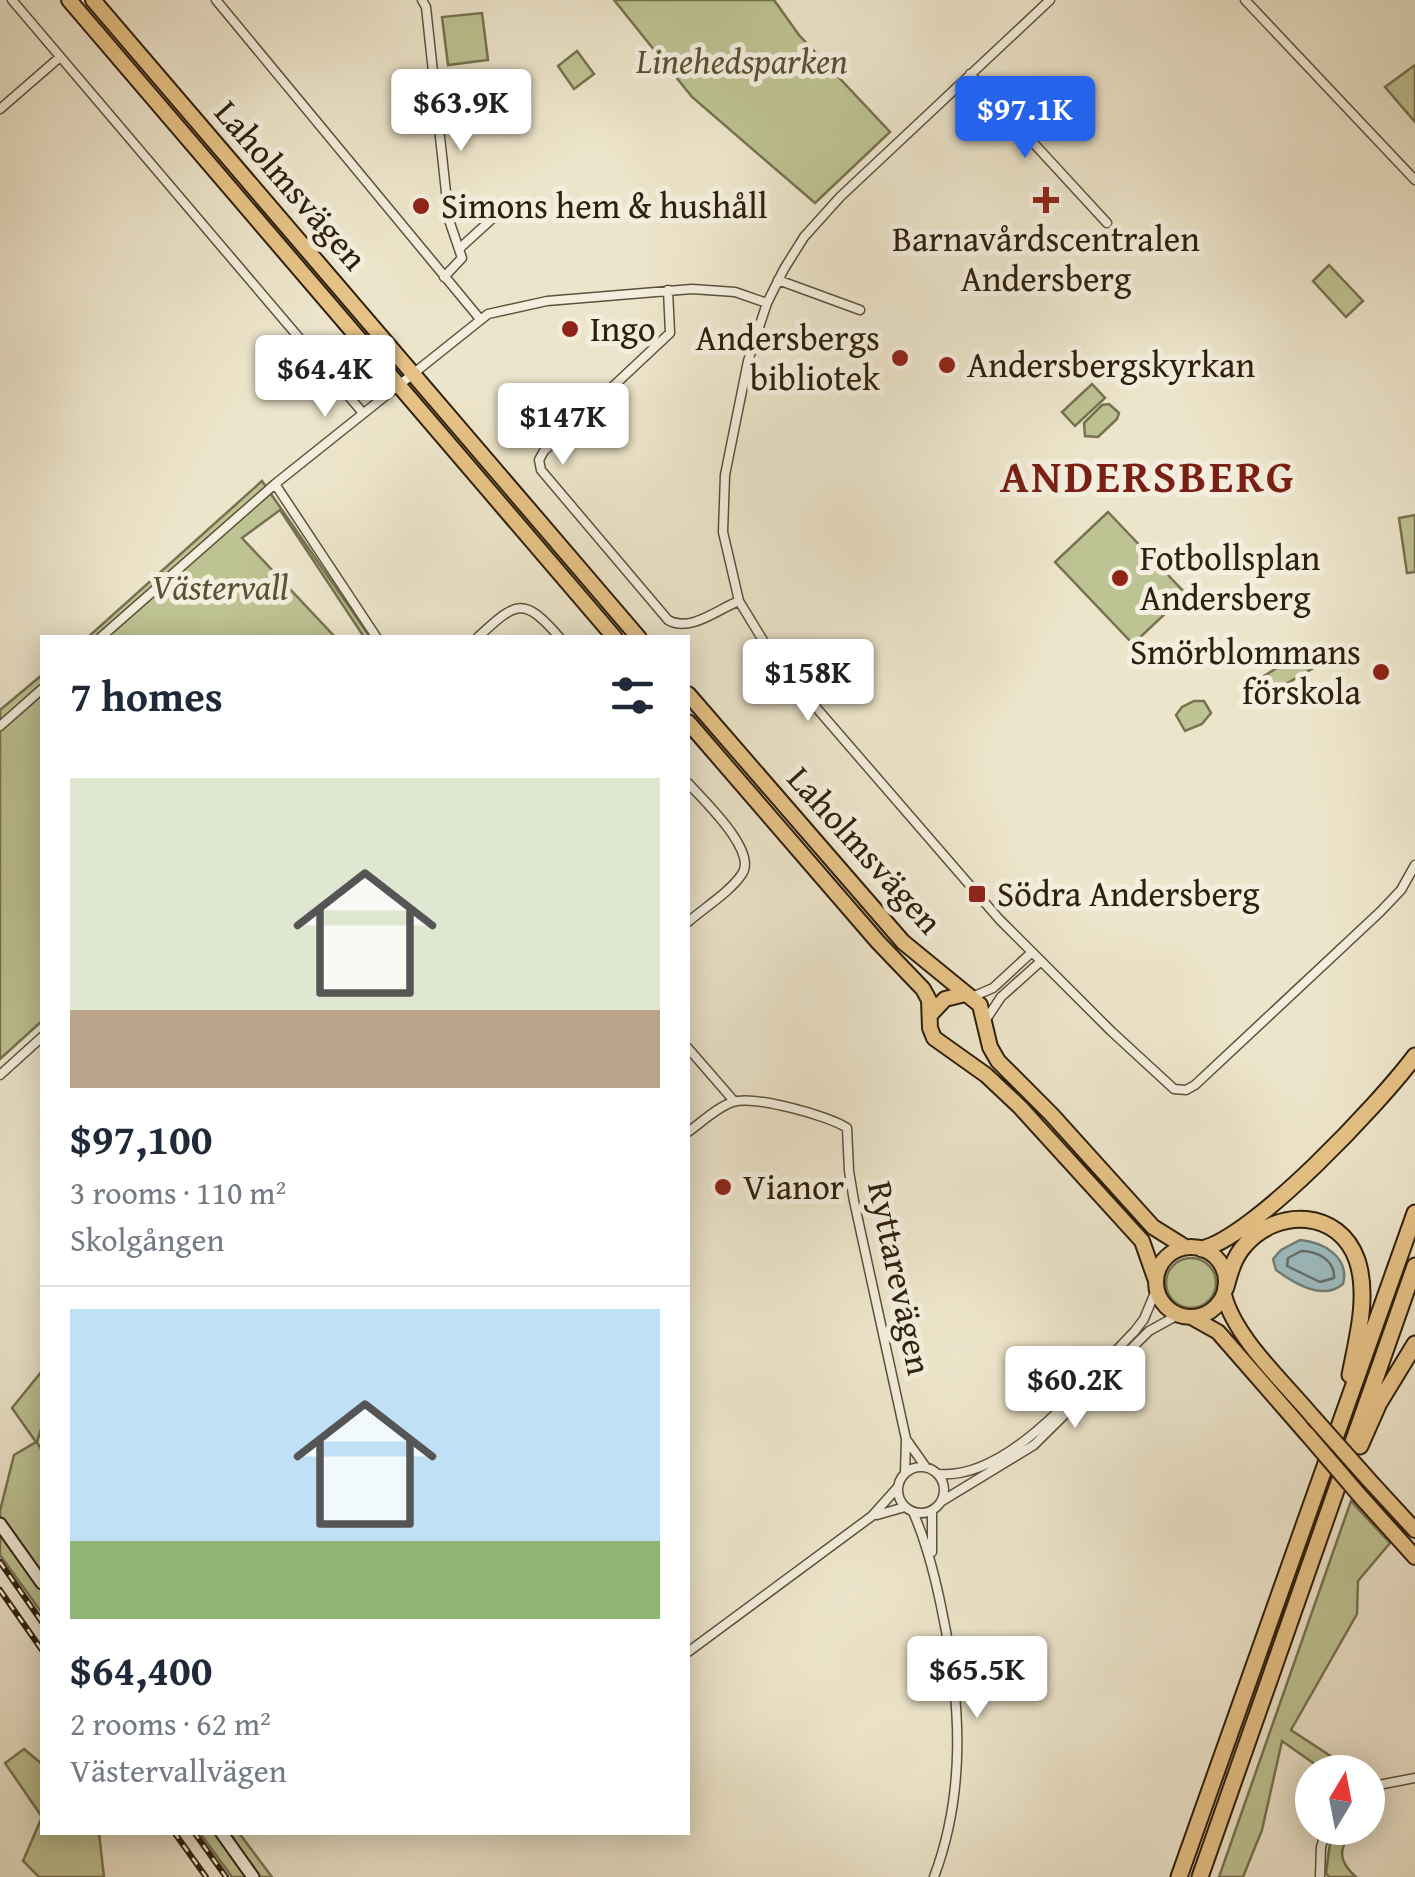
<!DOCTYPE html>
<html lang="en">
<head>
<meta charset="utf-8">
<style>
	body { margin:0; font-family:"Gentium Book Plus",serif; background:#f2f2f3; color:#1f2937; height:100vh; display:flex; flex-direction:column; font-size:38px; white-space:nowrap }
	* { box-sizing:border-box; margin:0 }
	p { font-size:32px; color:#747a83 }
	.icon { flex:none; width:55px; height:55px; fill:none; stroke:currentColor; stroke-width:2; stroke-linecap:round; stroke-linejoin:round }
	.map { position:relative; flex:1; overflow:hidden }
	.details { position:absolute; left:40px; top:635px; width:650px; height:1200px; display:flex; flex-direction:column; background:#fff; border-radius:0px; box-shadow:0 5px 25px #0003 }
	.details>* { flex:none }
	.needle { width:65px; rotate:10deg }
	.tools { position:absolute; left:1295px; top:1755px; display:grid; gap:20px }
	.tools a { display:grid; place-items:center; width:90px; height:90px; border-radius:50%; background:#fff; box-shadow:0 5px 25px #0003; font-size:50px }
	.price { position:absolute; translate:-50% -85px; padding:0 22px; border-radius:10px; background:#fff; color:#222; font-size:32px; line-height:65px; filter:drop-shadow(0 2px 5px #0008) }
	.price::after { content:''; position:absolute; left:50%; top:60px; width:30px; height:22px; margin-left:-15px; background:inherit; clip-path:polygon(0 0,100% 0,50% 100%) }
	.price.selected { background:#2563eb; color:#fff }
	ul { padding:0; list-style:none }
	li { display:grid; align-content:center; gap:20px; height:530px; padding:0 30px }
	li+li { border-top:2px solid #e0e1e3 }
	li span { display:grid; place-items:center; height:310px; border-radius:0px; color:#555 }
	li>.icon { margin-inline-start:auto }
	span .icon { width:180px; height:180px; fill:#fffc; stroke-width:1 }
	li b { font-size:42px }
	h2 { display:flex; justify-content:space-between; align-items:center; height:120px; padding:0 30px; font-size:42px }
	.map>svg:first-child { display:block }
</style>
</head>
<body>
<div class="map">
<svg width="1415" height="1877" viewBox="0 0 1415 1877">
	<rect width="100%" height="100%" fill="#ede5cb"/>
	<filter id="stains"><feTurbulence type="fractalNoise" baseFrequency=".002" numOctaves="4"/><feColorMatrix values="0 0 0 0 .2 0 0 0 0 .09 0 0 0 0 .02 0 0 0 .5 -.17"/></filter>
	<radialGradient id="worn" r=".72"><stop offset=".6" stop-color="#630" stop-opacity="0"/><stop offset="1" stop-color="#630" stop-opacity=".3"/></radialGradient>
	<!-- green -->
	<path fill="#bec393" stroke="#767250" stroke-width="2.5" d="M 614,0 L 774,0 L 799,35 L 890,132 L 815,203 L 692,97 Z
		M 482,13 L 488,60 L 448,65 L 442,17 Z
		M 577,51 L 594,74 L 574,89 L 558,66 Z
		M 1415,65 L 1415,122 L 1385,87 Z
		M 1329,265 L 1363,301 L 1346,317 L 1313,281 Z
		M 1092,384 L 1105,398 L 1075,426 L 1062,412 Z
		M 1109,404 L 1119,413 L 1117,419 L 1098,437 L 1085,436 L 1084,423 L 1102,405 Z
		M 262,481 L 370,637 L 364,637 L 280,510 L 242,538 L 335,637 L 87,638 Z
		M 1108,512 L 1186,594 L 1133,644 L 1055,562 Z
		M 1415,515 L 1415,572 L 1407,573 L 1399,518 Z
		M 1304,651 L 1315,667 L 1262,698 L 1264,676 Z
		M 42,675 L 42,1021 L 0,1059 L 0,710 Z
		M 1194,701 L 1204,701 L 1211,713 L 1202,724 L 1185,731 L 1176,715 L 1182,707 Z
		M1166 1283a25 25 0 1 1 50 0a25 25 0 1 1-50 0Z
		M 42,1371 L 42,1426 L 37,1442 L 42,1451 L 42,1613 L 0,1555 L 0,1511 L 14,1455 L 36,1442 L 12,1408 Z
		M 1351,1501 L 1390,1543 L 1358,1581 L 1357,1614 L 1291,1730 L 1355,1772 L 1326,1772 L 1282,1741 L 1262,1830 L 1243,1877 L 1219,1877 Z
		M 24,1749 L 42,1764 L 42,1832 L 99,1833 L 104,1877 L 39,1877 L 23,1861 L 42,1817 L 5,1763 Z
		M 1332,1828 L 1352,1828 C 1340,1849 1336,1859 1356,1877 L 1329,1877 L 1326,1873 Z
		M 200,1833 L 239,1833 L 272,1877 L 232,1877 Z"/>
	<!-- water -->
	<path fill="#9dbcc1" stroke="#717e79" stroke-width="2.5" d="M 1300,1240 C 1323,1242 1350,1257 1343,1284 C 1323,1301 1295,1284 1276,1270 L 1273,1259 L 1281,1250 Z"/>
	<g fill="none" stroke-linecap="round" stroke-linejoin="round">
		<!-- shore -->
		<path stroke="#666e67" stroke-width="2.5" d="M 1301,1251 C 1317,1251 1335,1260 1334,1278 L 1320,1282 L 1287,1266 L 1288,1258 Z"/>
		<!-- minor casing -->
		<g stroke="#5e513c" stroke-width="11">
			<path id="minor" d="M 12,0 L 363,413
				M 216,0 L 480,319
				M 422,0 L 426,7 L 449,220 L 462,258 L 444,277
				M 1050,0 L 840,197 L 804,237 L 784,269 L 767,303 L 748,361 L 725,475 L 723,532 L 739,601 L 775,660 L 999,919 L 1111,1031 L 1174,1089 L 1186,1090 L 1195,1085 L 1380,912 L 1401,890 L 1415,865
				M 1245,0 L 1415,180
				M 970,74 L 1107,223
				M 0,109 L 60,57
				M 460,248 L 505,207
				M 778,280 L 860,310
				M 668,290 L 670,333 L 544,451 L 539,460 L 541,470 L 668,620 C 690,633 718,609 739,601
				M 275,484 L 377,638
				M 100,638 L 275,484 L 488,314 L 547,301 L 692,289 L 735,292 L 767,303
				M 477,638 C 516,602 523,595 560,638
				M 0,726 L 42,689
				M 688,783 C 703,800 758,851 742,874 C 730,892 704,908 688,922
				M 972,997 L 993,988 L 1031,953
				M 985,1021 L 1001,997 L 1040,962
				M 688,1048 L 734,1101
				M 0,1075 L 42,1037
				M 688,1132 C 701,1123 717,1107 733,1102 C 754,1095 830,1116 847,1128 L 849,1171 L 854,1201 L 906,1439 L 905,1473
				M 906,1439 L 925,1466
				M898 1490a23 23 0 1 1 46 0a23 23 0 1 1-46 0Z
				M 939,1474 C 1011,1480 1087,1379 1134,1332 L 1144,1319 L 1156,1290
				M 942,1501 L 1034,1445 L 1149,1331 L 1178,1315
				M 913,1512 C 928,1546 936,1580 943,1616 C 961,1703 966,1792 934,1877
				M 877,1515 L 905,1507
				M 932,1552 L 932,1511
				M 688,1652 L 872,1516 L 898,1487
				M 1368,1787 L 1415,1778
				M 1320,1877 L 1321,1847 L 1327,1828"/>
		</g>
		<!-- secondary casing -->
		<g stroke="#2f200d" stroke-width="15">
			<path id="secondary" d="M 0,1524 L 42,1583
				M 221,1832 L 253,1877"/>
		</g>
		<!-- trunk casing -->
		<g stroke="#2f200d" stroke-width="18">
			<path id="trunk" d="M 69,0 L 615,638
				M 93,0 L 639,638
				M 688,694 L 903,942 L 980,1005 L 990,1047 L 998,1061 L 1051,1114 L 1153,1227 L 1185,1247
				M 688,722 L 878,942 L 923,989 L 929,1000 L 930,1028 L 934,1038 L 986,1075 L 1020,1107 L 1142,1241 L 1155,1278
				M 930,1015 L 945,999 L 965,994
				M1156 1282a35 35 0 1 1 70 0a35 35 0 1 1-70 0Z
				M 1224,1295 C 1235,1338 1284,1382 1313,1417
				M 1193,1318 L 1218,1332 L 1307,1434
				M 1369,1480 L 1415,1530
				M 1361,1497 L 1415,1557"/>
		</g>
		<!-- motorway casing -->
		<g stroke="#2f200d" stroke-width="19">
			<path id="motorway" d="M 1202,1249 C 1255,1236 1380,1103 1415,1056
				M 1226,1287 C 1230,1272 1234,1257 1245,1245 C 1277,1208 1339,1209 1357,1260 C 1369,1296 1357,1339 1350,1375
				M 1360,1446 L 1379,1403 L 1415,1344
				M 1179,1877 L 1415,1213
				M 1200,1877 L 1415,1266"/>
		</g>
		<!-- minor -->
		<use href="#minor" stroke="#f3eedd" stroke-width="8"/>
		<!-- secondary -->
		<use href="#secondary" stroke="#f3eedd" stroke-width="11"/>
		<!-- trunk -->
		<use href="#trunk" stroke="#e6c286" stroke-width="14"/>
		<!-- motorway -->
		<use href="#motorway" stroke="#e6c286" stroke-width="15"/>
		<!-- rail casing -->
		<g stroke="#2f200d" stroke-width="6">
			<path id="rail" d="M 0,1562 L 42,1622
				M 0,1590 L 42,1650
				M 174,1832 L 206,1877
				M 194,1832 L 226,1877"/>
		</g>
		<!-- rail -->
		<use href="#rail" stroke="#f3eedd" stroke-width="2.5" stroke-dasharray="8" stroke-linecap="butt"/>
		<!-- trunk-bridge casing -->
		<g stroke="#2f200d" stroke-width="18" stroke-linecap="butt">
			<path id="trunk-bridge" d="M 1313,1417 L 1369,1480
				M 1307,1434 L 1361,1497"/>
		</g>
		<!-- trunk-bridge -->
		<use href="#trunk-bridge" stroke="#e6c286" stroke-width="14"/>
	</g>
	<!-- markers -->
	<g fill="#8f2418" stroke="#f3eedd" stroke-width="4">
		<path d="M1041 185h10v10h10v10h-10v10h-10v-10h-10v-10h10z"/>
		<circle cx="421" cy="206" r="10"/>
		<circle cx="570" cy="329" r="10"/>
		<circle cx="900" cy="358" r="10"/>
		<circle cx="947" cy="365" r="10"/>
		<circle cx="1120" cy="578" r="10"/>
		<circle cx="1381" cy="672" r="10"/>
		<rect x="967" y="884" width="20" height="20" rx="5"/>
		<circle cx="723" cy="1187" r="10"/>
	</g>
	<g text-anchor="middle" stroke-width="10" stroke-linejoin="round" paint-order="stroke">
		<!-- park labels -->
		<g font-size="35" font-style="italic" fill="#5a5135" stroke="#f3eedd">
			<text x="742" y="73">Linehedsparken</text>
			<text x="220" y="599">Västervall</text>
		</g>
		<!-- street labels -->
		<g font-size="35" fill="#2f200d" stroke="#f3eedd">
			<text transform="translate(291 185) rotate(49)" y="12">Laholmsvägen</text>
			<text transform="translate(865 850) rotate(48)" y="12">Laholmsvägen</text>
			<text transform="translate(900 1278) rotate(78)" y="12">Ryttarevägen</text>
		</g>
		<!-- poi labels -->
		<g font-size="35" fill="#2f200d" stroke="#f3eedd" text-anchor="start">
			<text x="441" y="218">Simons hem &amp; hushåll</text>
			<text x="1046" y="251" text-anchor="middle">Barnavårdscentralen<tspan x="1046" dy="40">Andersberg</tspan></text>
			<text x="590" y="341">Ingo</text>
			<text x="880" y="350" text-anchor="end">Andersbergs<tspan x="880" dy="40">bibliotek</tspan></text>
			<text x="967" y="377">Andersbergskyrkan</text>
			<text x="1140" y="570">Fotbollsplan<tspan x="1140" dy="40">Andersberg</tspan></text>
			<text x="1361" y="664" text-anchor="end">Smörblommans<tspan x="1361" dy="40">förskola</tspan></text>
			<text x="997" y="906">Södra Andersberg</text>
			<text x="743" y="1199">Vianor</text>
		</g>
		<!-- district labels -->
		<g font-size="45" font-weight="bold" letter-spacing="2.5" fill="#7a1f14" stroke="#f3eedd">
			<text x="1148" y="492">ANDERSBERG</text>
		</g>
	</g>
	<rect width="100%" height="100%" filter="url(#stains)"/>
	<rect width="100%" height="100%" fill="url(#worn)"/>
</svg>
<div class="tools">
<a><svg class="needle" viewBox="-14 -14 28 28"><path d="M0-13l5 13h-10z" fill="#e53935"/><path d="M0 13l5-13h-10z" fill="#747a83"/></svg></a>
</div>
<b class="price" style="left:461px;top:154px">$63.9K</b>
<b class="price selected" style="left:1025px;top:161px">$97.1K</b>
<b class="price" style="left:325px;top:420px">$64.4K</b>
<b class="price" style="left:563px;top:468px">$147K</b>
<b class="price" style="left:808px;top:724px">$158K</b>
<b class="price" style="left:1075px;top:1431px">$60.2K</b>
<b class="price" style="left:977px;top:1721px">$65.5K</b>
<section class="details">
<h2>7 homes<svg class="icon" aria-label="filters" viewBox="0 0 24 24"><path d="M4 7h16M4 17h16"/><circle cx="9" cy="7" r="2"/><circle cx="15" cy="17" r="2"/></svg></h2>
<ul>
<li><span style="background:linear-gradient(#dfe7d0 75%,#b9a48a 0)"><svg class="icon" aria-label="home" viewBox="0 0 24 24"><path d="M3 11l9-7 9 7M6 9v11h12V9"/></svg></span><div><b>$97,100</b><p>3 rooms · 110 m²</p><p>Skolgången</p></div></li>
<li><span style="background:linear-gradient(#bfe0f5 75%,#8fb573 0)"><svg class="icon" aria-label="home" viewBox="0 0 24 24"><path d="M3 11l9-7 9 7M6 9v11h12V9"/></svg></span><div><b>$64,400</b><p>2 rooms · 62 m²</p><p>Västervallvägen</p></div></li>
</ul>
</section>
</div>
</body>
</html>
